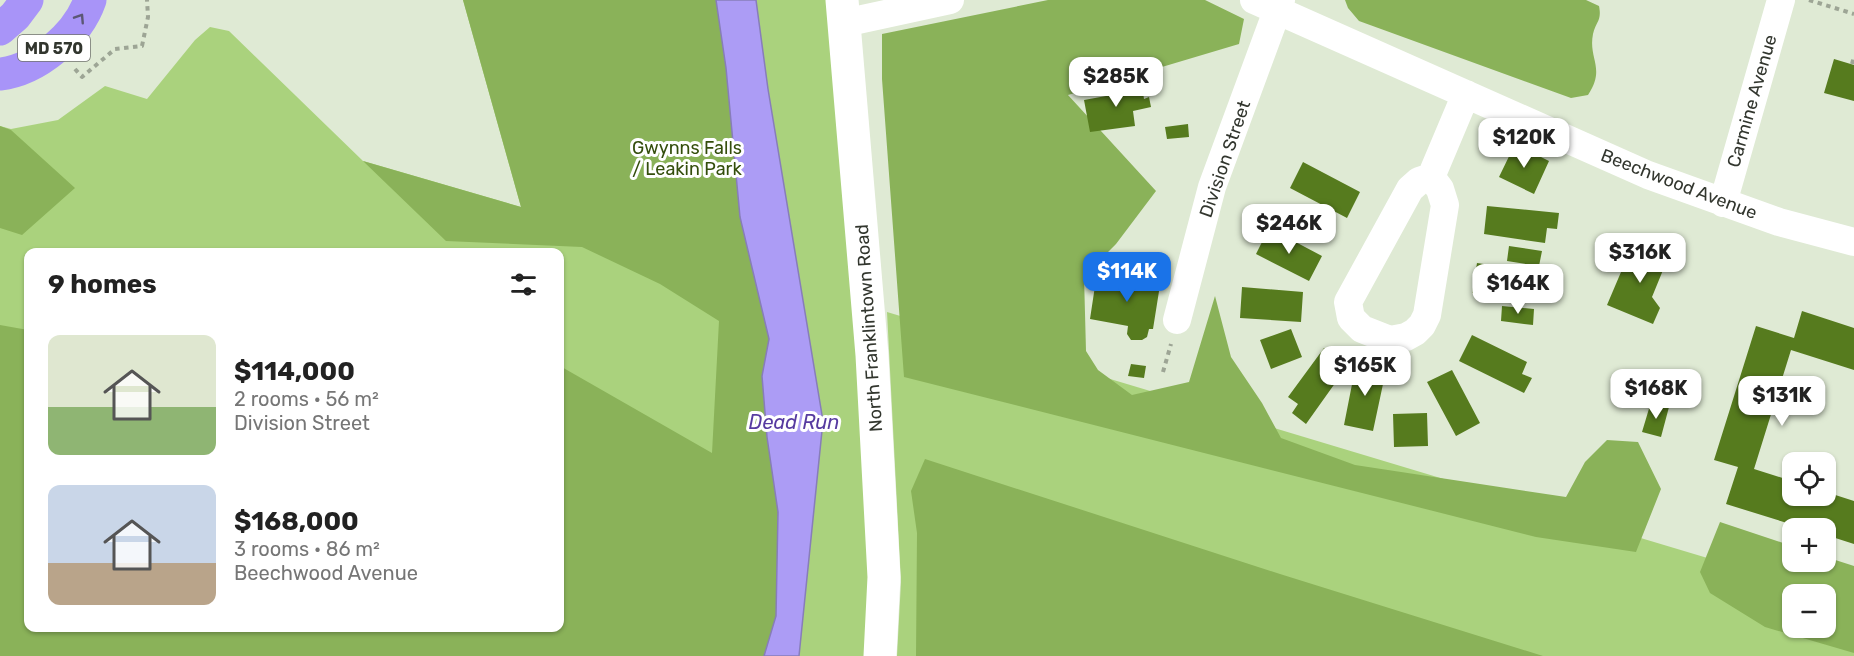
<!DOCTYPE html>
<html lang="en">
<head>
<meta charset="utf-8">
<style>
	body { margin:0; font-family:Rubik,sans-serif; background:#f6f6f6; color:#222; height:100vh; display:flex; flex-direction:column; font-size:22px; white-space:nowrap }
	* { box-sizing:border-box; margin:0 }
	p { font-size:20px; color:#767676 }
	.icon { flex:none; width:33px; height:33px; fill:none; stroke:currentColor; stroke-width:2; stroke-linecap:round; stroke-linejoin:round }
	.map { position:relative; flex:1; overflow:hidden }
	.sheet { position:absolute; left:24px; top:248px; width:540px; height:384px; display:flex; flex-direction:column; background:#fff; border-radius:12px; box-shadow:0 2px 4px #0004 }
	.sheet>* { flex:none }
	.fabs { position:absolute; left:1782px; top:452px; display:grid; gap:12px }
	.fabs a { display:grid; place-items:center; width:54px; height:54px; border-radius:12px; background:#fff; box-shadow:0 2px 4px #0004; font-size:30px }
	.price { position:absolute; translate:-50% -51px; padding:0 14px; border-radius:12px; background:#fff; color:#222; font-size:20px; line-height:39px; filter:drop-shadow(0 2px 3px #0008) }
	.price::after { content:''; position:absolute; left:50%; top:36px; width:18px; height:14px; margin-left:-9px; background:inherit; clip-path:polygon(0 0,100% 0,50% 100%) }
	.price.active { background:#1a73e8; color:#fff }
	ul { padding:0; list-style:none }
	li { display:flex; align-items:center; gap:18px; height:150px; padding:0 24px }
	li span { display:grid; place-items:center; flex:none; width:168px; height:120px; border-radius:12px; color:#555 }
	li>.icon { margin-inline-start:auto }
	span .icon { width:72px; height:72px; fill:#fffc; stroke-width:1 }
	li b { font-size:26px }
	h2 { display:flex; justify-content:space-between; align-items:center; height:72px; padding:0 24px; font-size:26px }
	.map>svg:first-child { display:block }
</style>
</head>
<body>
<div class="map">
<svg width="1854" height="656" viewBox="0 0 1854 656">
	<rect width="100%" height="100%" fill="#dfead4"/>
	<!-- green -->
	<path fill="#aad27d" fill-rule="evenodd" d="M 463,0 L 828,0 L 845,152 L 872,575 L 867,656 L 0,656 L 0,126 L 11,129 L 58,120 L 105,86 L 147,99 L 195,40 L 210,27 L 229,31 L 363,161 L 521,207 ZM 28,252 L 560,252 L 560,627 L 28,627 Z
		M 887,312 L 1854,602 L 1854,656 L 897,656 L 901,582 ZM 1792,594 L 1826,594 L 1826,627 L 1792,627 Z"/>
	<!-- forest -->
	<path fill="#8ab259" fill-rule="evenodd" d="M 463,0 L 716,0 L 726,68 L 740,217 L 769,339 L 763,376 L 767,437 L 778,512 L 776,616 L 764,656 L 0,656 L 0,325 L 28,330 L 28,627 L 560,627 L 560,366 L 712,453 L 719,321 L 660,284 L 582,247 L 446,241 L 363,161 L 521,207 Z
		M 1048,0 L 1205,0 L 1244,19 L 1239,44 L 1068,95 L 1156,191 L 1116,244 L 1084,276 L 1086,351 L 1098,370 L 1132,395 L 1189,382 L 1215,296 L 1231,357 L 1262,403 L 1281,438 L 1355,465 L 1566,497 L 1585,462 L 1607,440 L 1638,442 L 1661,489 L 1636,552 L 1536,537 L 904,377 L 882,79 L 882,34 Z
		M 1345,0 L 1586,0 L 1599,6 C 1602,21 1596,21 1593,34 C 1588,59 1606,68 1588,95 L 1571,98 L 1359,21 L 1348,8 Z
		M 0,126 L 11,130 L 75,188 L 22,235 L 0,228 Z
		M 925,459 L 1280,574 L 1543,656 L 916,656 L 917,533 L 911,491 Z
		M 1720,522 L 1792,546 L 1792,561 L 1826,561 L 1826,557 L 1854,566 L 1854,653 L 1765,627 L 1710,593 L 1700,572 ZM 1792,594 L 1826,594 L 1826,627 L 1792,627 Z"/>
	<!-- water -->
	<path fill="#ac9cf5" stroke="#877db9" stroke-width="1.5" d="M 716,0 L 756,0 L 768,89 L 823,421 L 799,656 L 764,656 L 776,616 L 778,512 L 767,437 L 762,376 L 769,339 L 740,217 L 726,68 Z"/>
	<!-- building -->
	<path fill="#567b1e" d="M 1834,59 L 1854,65 L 1854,101 L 1824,93 Z
		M 1141,79 L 1144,99 L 1149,97 L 1151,107 L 1133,111 L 1135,126 L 1090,132 L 1084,100 L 1128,92 L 1126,81 Z
		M 1188,124 L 1189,137 L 1167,139 L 1165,127 Z
		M 1515,144 L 1549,161 L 1534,194 L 1499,177 Z
		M 1303,162 L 1360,192 L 1347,218 L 1290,188 Z
		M 1272,205 L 1301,219 L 1293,234 L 1265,219 Z
		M 1487,206 L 1559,213 L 1557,229 L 1547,228 L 1545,243 L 1484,234 Z
		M 1269,228 L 1322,256 L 1309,281 L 1256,254 Z
		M 1640,241 L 1670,253 L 1652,297 L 1660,308 L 1653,324 L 1607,305 L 1624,265 L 1629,267 Z
		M 1509,246 L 1542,251 L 1539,266 L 1507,261 Z
		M 1477,263 L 1538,272 L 1533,302 L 1472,293 Z
		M 1109,269 L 1140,274 L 1139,281 L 1160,285 L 1153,329 L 1149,329 L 1147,337 L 1142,340 L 1131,340 L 1127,334 L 1128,326 L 1090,319 L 1095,286 L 1106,287 Z
		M 1242,287 L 1303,292 L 1301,322 L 1240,318 Z
		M 1502,306 L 1534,309 L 1533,325 L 1501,321 Z
		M 1802,311 L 1854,328 L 1854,370 L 1791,350 L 1754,469 L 1792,481 L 1792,495 L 1826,495 L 1826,492 L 1854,501 L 1854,544 L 1826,535 L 1826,528 L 1803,528 L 1726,504 L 1738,467 L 1714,460 L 1756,326 L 1794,338 Z
		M 1291,329 L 1302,357 L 1271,369 L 1260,340 Z
		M 1472,335 L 1527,362 L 1522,374 L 1532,378 L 1524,393 L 1459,361 Z
		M 1324,348 L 1348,365 L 1306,424 L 1292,413 L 1298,404 L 1288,397 Z
		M 1131,364 L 1146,366 L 1144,378 L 1128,376 Z
		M 1356,364 L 1386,370 L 1373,431 L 1344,425 Z
		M 1452,370 L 1480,423 L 1456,436 L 1427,382 Z
		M 1651,402 L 1669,407 L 1661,437 L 1642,432 Z
		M 1427,413 L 1428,446 L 1394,447 L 1393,414 Z"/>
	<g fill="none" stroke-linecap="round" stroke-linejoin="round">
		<!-- path -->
		<path stroke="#9da595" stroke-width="4" stroke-dasharray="4.5 4.5" stroke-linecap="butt" d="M 1809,0 L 1854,14
			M 1852,64 L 1854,56
			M 75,69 L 82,77 L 115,49 L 142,46 L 148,17 L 147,0
			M 1163,372 L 1171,344"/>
		<!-- street -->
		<path stroke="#fff" stroke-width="28" d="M 1254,0 L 1648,175 L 1779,222 L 1854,242
			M 844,23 L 950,0
			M 1431,177 L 1440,189 L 1445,205 L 1427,315 L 1422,325 L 1415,332 L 1406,337 L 1390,340 L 1362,329 L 1351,318 L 1348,302 L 1410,189 L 1419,181 L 1431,177 L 1466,94
			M 1723,203 L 1781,0
			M 1177,320 L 1212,187 L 1281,0"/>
		<!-- secondary -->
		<path stroke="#fff" stroke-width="33" d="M 842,0 L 872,355 L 884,577 L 880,656"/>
		<!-- highway -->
		<path stroke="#a894f8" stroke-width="33" d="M 0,29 L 15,16 L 27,0
			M 0,74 C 37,70 78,35 90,0"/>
	</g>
	<!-- one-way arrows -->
	<defs><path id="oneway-chevron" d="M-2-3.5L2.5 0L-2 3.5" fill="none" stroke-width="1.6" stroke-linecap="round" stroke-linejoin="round" transform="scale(1.5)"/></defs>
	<use stroke="#5b5775" href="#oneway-chevron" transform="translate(80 18) rotate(-57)"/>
	<g text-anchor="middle" stroke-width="6" stroke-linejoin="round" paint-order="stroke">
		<!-- shield labels -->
		<rect fill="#fff" stroke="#70726d" stroke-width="1.5" x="18" y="35" width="72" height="26" rx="4.5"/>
		<g font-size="16" font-weight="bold" fill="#32362e">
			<text x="54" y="54">MD 570</text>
		</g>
		<!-- street labels -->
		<g font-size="18" fill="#32362e" stroke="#fff">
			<text transform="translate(1752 101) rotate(-74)" y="6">Carmine Avenue</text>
			<text transform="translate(1225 159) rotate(-71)" y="6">Division Street</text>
			<text transform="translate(1679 184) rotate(21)" y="6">Beechwood Avenue</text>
			<text transform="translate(869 328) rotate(-94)" y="6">North Franklintown Road</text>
		</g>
		<!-- park labels -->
		<g font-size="18" fill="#344e0c" stroke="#fff">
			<text x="687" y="154">Gwynns Falls<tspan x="687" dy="21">/ Leakin Park</tspan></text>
		</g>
		<!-- water labels -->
		<g font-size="20" font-style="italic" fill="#573ba0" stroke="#fff">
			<text x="794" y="429">Dead Run</text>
		</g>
	</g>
</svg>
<div class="fabs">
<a><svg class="icon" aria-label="locate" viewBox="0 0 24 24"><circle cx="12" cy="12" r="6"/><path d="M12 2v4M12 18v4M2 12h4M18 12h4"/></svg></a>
<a>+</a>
<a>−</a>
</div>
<b class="price" style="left:1116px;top:108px">$285K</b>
<b class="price" style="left:1524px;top:169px">$120K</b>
<b class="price" style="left:1289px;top:255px">$246K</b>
<b class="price" style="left:1640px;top:284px">$316K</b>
<b class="price active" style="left:1127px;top:303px">$114K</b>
<b class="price" style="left:1518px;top:315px">$164K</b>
<b class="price" style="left:1365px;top:397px">$165K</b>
<b class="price" style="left:1656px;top:420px">$168K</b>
<b class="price" style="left:1782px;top:427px">$131K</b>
<section class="sheet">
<h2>9 homes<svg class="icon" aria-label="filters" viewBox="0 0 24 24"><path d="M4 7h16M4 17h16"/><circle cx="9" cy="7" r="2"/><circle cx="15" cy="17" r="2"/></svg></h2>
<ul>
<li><span style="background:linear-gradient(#dfe7d0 60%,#8fb573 0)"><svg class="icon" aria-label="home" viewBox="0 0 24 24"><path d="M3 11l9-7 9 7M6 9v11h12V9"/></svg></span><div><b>$114,000</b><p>2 rooms · 56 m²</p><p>Division Street</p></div></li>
<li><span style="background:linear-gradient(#c9d6e8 65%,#b9a48a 0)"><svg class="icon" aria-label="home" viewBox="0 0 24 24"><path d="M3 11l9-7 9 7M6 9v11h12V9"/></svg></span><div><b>$168,000</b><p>3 rooms · 86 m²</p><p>Beechwood Avenue</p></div></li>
</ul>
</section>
</div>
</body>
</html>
